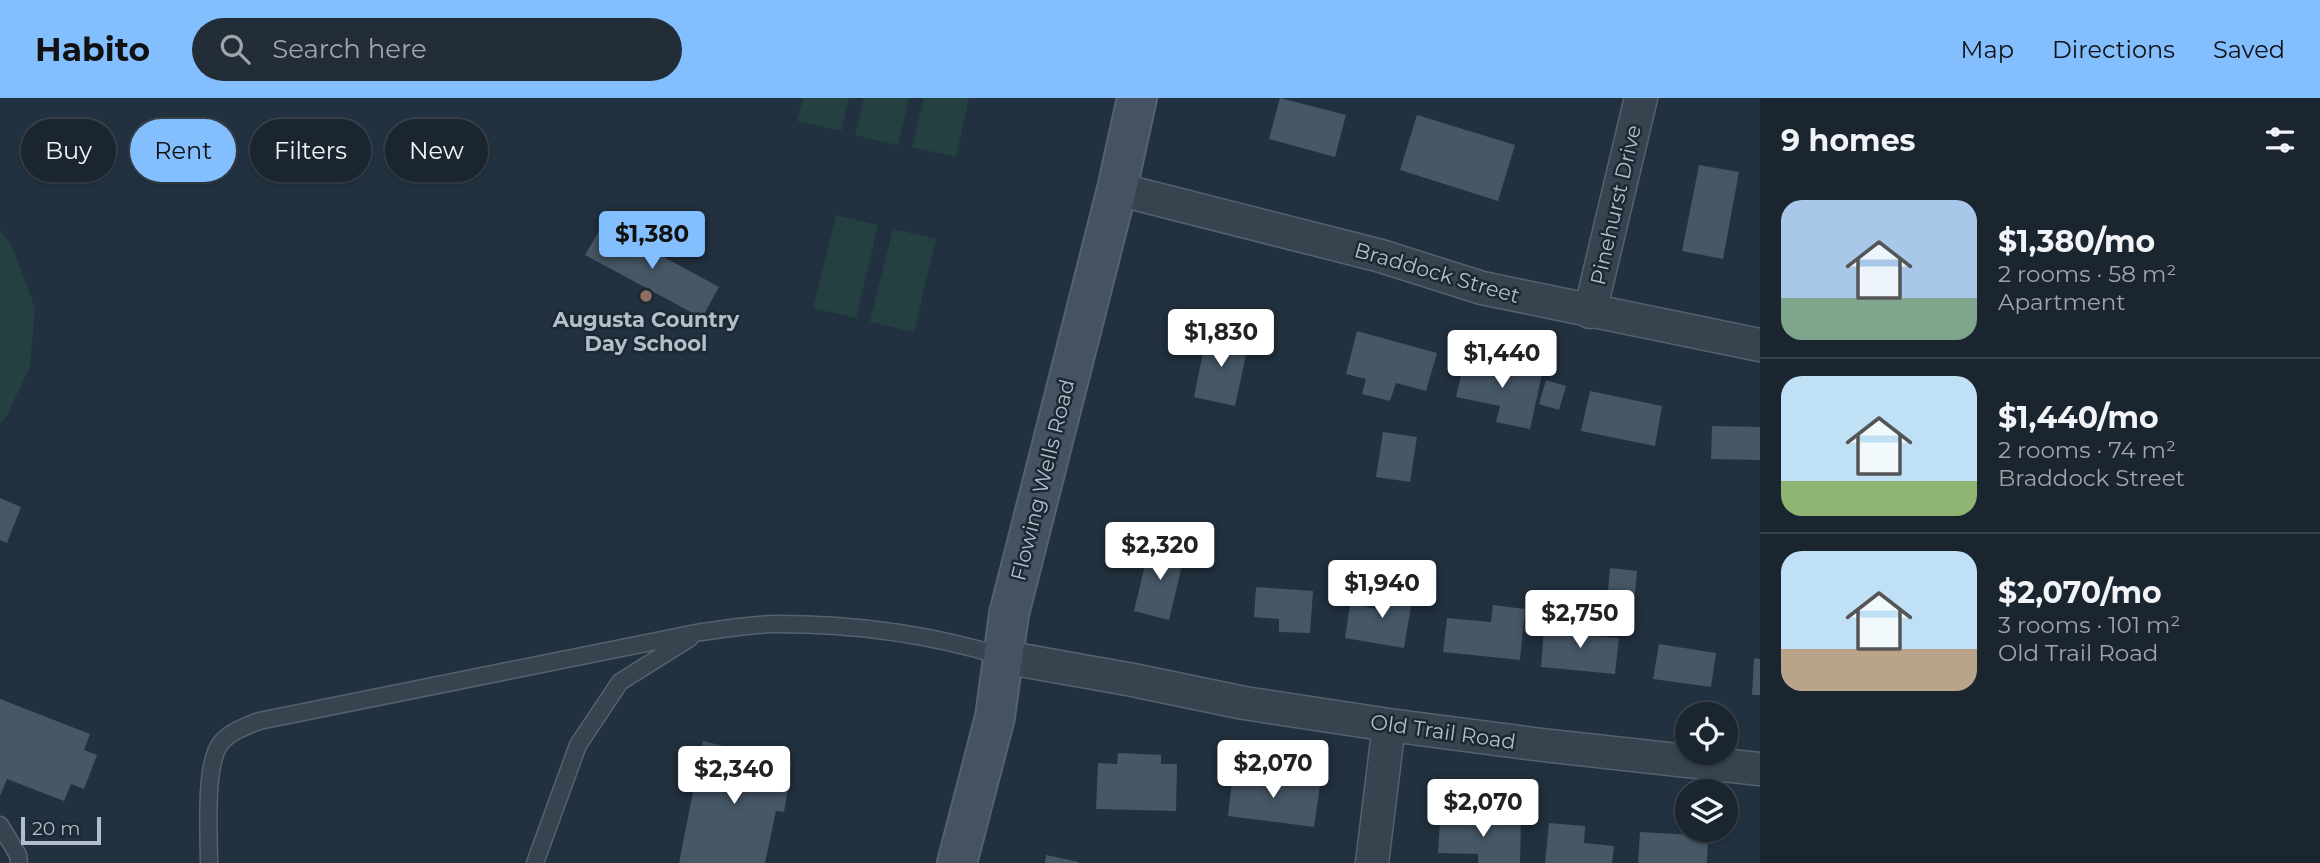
<!DOCTYPE html>
<html lang="en">
<head>
<meta charset="utf-8">
<style>
	body { margin:0; font-family:Montserrat,sans-serif; background:#232d37; color:#f1f3f6; height:100vh; display:flex; flex-direction:column; font-size:26px; white-space:nowrap }
	* { box-sizing:border-box; margin:0 }
	p { font-size:23px; color:#9fa5aa }
	.icon { flex:none; width:38px; height:38px; fill:none; stroke:currentColor; stroke-width:2; stroke-linecap:round; stroke-linejoin:round }
	.map { position:relative; flex:1; overflow:hidden }
	.sheet { display:flex; flex-direction:column; background:#1a252f; width:560px }
	.sheet>* { flex:none }
	.top-card { position:absolute; left:21px; top:21px; width:665px; height:63px; display:flex; gap:14px }
	.buttons { position:absolute; left:1675px; top:604px; display:grid; gap:14px }
	.buttons a { display:grid; place-items:center; width:63px; height:63px; border-radius:50%; background:#1a252f; box-shadow:0 2px 5px #0004,0 0 0 2px #38424b; font-size:35px }
	.scale { position:absolute; left:21px; bottom:18px; width:80px; box-sizing:border-box; padding-left:7px; border:4px solid #b3beca; border-top:0; font-size:19px; line-height:24px; white-space:nowrap; color:#b3beca; -webkit-text-stroke:5px #1c2834; paint-order:stroke }
	.price { position:absolute; translate:-50% -60px; padding:0 16px; border-radius:7px; background:#fff; color:#222; font-size:23px; line-height:46px; filter:drop-shadow(0 2px 4px #0008) }
	.price::after { content:''; position:absolute; left:50%; top:42px; width:21px; height:16px; margin-left:-10px; background:inherit; clip-path:polygon(0 0,100% 0,50% 100%) }
	.price.active { background:#83beff; color:#111 }
	ul { padding:0; list-style:none }
	li { display:flex; align-items:center; gap:21px; height:175px; padding:0 21px }
	li+li { border-top:2px solid #38424b }
	li span { display:grid; place-items:center; flex:none; width:196px; height:140px; border-radius:21px; color:#555 }
	li>.icon { margin-inline-start:auto }
	span .icon { width:84px; height:84px; fill:#fffc; stroke-width:1 }
	li b { font-size:30px }
	h2 { display:flex; justify-content:space-between; align-items:center; height:84px; padding:0 21px; font-size:30px }
	.pill { padding:0 24px; border-radius:32px; background:#1a252f; box-shadow:0 2px 5px #0004,0 0 0 2px #38424b; font-size:24px; line-height:63px }
	.pill.active { background:#83beff; color:#111 }
	header { display:flex; align-items:center; gap:42px; box-sizing:border-box; height:98px; padding:0 35px; background:#83beff; color:#111 }
	header strong { font-size:33px }
	nav { display:flex; gap:38px; margin-inline-start:auto; font-size:24px }
	.search { width:490px; height:63px; background:#232d37; display:flex; align-items:center; gap:18px; box-sizing:border-box; padding:0 24px; border-radius:38px; color:#9fa5aa; font-size:26px }
	main { display:flex; flex:1; min-height:0 }
	.map>svg:first-child { display:block }
</style>
</head>
<body>
<header>
<strong>Habito</strong>
<div class="search"><svg class="icon" aria-label="search" viewBox="0 0 24 24"><circle cx="10" cy="10" r="6"/><path d="M15 15l6 6"/></svg>Search here</div>
<nav><a>Map</a><a>Directions</a><a>Saved</a></nav>
</header>
<main>
<div class="map">
<svg width="1760" height="765" viewBox="0 0 1760 765">
	<rect width="100%" height="100%" fill="#22313f"/>
	<!-- green -->
	<path fill="#244040" d="M 803,0 L 849,0 L 841,33 L 797,23 Z
		M 864,0 L 909,0 L 898,47 L 855,37 Z
		M 924,0 L 969,0 L 956,59 L 912,49 Z
		M 836,117 L 878,127 L 856,220 L 813,210 Z
		M 893,131 L 936,141 L 914,234 L 870,224 Z
		M 0,133 L 12,148 L 35,210 L 30,269 L 6,319 L 0,326 Z"/>
	<!-- building -->
	<path fill="#465766" d="M 1280,0 L 1346,17 L 1335,59 L 1269,41 Z
		M 1417,17 L 1515,47 L 1498,103 L 1400,72 Z
		M 1699,67 L 1739,74 L 1723,161 L 1682,153 Z
		M 603,126 L 719,189 L 702,220 L 585,157 Z
		M 1357,233 L 1437,255 L 1426,293 L 1396,285 L 1390,303 L 1362,296 L 1366,281 L 1346,276 Z
		M 1207,235 L 1249,243 L 1235,308 L 1194,299 Z
		M 1465,260 L 1542,276 L 1530,331 L 1496,324 L 1500,308 L 1456,299 Z
		M 1546,282 L 1566,288 L 1559,312 L 1539,306 Z
		M 1590,293 L 1662,308 L 1655,348 L 1581,333 Z
		M 1712,328 L 1760,329 L 1760,362 L 1711,361 Z
		M 1383,334 L 1417,339 L 1410,384 L 1376,379 Z
		M 0,400 L 21,409 L 7,445 L 0,442 Z
		M 1150,446 L 1185,455 L 1169,522 L 1134,513 Z
		M 1610,470 L 1637,473 L 1634,508 L 1607,506 Z
		M 1256,489 L 1313,493 L 1310,535 L 1279,534 L 1279,521 L 1254,519 Z
		M 1380,491 L 1413,496 L 1404,550 L 1345,540 L 1350,506 L 1377,511 Z
		M 1493,507 L 1525,511 L 1520,562 L 1443,554 L 1447,520 L 1491,524 Z
		M 1576,520 L 1595,522 L 1594,538 L 1619,540 L 1615,576 L 1541,569 L 1544,531 L 1575,534 Z
		M 1659,546 L 1716,555 L 1711,589 L 1653,581 Z
		M 1754,560 L 1760,561 L 1760,597 L 1752,597 Z
		M 0,601 L 90,636 L 84,652 L 97,657 L 84,691 L 71,686 L 64,703 L 7,681 L 0,698 Z
		M 703,643 L 791,665 L 784,691 L 788,691 L 784,714 L 776,713 L 765,765 L 679,765 Z
		M 1118,655 L 1161,657 L 1161,666 L 1177,666 L 1176,713 L 1096,711 L 1098,665 L 1117,666 Z
		M 1233,674 L 1320,687 L 1314,729 L 1228,718 Z
		M 1484,719 L 1521,721 L 1520,765 L 1478,765 L 1478,756 L 1438,755 L 1440,723 L 1483,724 Z
		M 1549,725 L 1585,728 L 1584,745 L 1614,748 L 1612,765 L 1545,765 Z
		M 1640,734 L 1708,738 L 1707,765 L 1638,765 Z
		M 1046,757 L 1079,764 L 1079,765 L 1045,765 Z"/>
	<g fill="none" stroke-linecap="round" stroke-linejoin="round">
		<!-- service casing -->
		<g stroke="#55616d" stroke-width="19">
			<path id="service" d="M 0,727 L 18,757 L 19,765
				M 209,765 C 209,737 204,665 221,645 C 230,634 246,628 259,623 L 701,534 C 726,531 751,526 776,526 C 853,526 931,536 1004,559
				M 535,765 L 578,647 L 620,584 L 690,540"/>
		</g>
		<!-- minor casing -->
		<g stroke="#55616d" stroke-width="35">
			<path id="minor" d="M 1117,91 L 1381,158 L 1482,190 L 1760,247
				M 1590,214 L 1641,0
				M 1004,559 L 1133,582 L 1244,605 L 1389,627 L 1534,646 L 1760,671
				M 1372,765 L 1389,627"/>
		</g>
		<!-- secondary casing -->
		<g stroke="#55616d" stroke-width="42">
			<path id="secondary" d="M 957,765 L 995,619 L 1009,516 L 1117,91 L 1137,0"/>
		</g>
		<!-- service -->
		<use href="#service" stroke="#37434f" stroke-width="16"/>
		<!-- minor -->
		<use href="#minor" stroke="#37434f" stroke-width="32"/>
		<!-- secondary -->
		<use href="#secondary" stroke="#445262" stroke-width="38"/>
	</g>
	<!-- markers -->
	<circle fill="#8d6e63" stroke="#1c2834" stroke-width="2.5" cx="646" cy="198" r="7"/>
	<g text-anchor="middle" stroke-width="5" stroke-linejoin="round" paint-order="stroke">
		<!-- street labels -->
		<g font-size="21" fill="#b3beca" stroke="#1c2834">
			<text transform="translate(1616 107) rotate(-77)" y="7">Pinehurst Drive</text>
			<text transform="translate(1437 175) rotate(16)" y="7">Braddock Street</text>
			<text transform="translate(1043 382) rotate(-76)" y="7">Flowing Wells Road</text>
			<text transform="translate(1443 634) rotate(8)" y="7">Old Trail Road</text>
		</g>
		<!-- poi labels -->
		<g font-size="21" font-weight="bold" fill="#b3beca" stroke="#1c2834">
			<text x="646" y="229">Augusta Country<tspan x="646" dy="24">Day School</tspan></text>
		</g>
	</g>
</svg>
<div class="buttons">
<a><svg class="icon" aria-label="locate" viewBox="0 0 24 24"><circle cx="12" cy="12" r="6"/><path d="M12 2v4M12 18v4M2 12h4M18 12h4"/></svg></a>
<a><svg class="icon" aria-label="layers" viewBox="0 0 24 24"><path d="M12 4l9 5-9 5-9-5zM3 14l9 5 9-5"/></svg></a>
</div>
<div class="scale">20 m</div>
<b class="price active" style="left:652px;top:173px">$1,380</b>
<b class="price" style="left:1221px;top:271px">$1,830</b>
<b class="price" style="left:1502px;top:292px">$1,440</b>
<b class="price" style="left:1160px;top:484px">$2,320</b>
<b class="price" style="left:1382px;top:522px">$1,940</b>
<b class="price" style="left:1580px;top:552px">$2,750</b>
<b class="price" style="left:1273px;top:702px">$2,070</b>
<b class="price" style="left:734px;top:708px">$2,340</b>
<b class="price" style="left:1483px;top:741px">$2,070</b>
<div class="top-card">
<a class="pill">Buy</a>
<a class="pill active">Rent</a>
<a class="pill">Filters</a>
<a class="pill">New</a>
</div>
</div>
<section class="sheet">
<h2>9 homes<svg class="icon" aria-label="filters" viewBox="0 0 24 24"><path d="M4 7h16M4 17h16"/><circle cx="9" cy="7" r="2"/><circle cx="15" cy="17" r="2"/></svg></h2>
<ul>
<li><span style="background:linear-gradient(#a9c7e8 70%,#7fa58c 0)"><svg class="icon" aria-label="home" viewBox="0 0 24 24"><path d="M3 11l9-7 9 7M6 9v11h12V9"/></svg></span><div><b>$1,380/mo</b><p>2 rooms · 58 m²</p><p>Apartment</p></div></li>
<li><span style="background:linear-gradient(#bfe0f5 75%,#8fb573 0)"><svg class="icon" aria-label="home" viewBox="0 0 24 24"><path d="M3 11l9-7 9 7M6 9v11h12V9"/></svg></span><div><b>$1,440/mo</b><p>2 rooms · 74 m²</p><p>Braddock Street</p></div></li>
<li><span style="background:linear-gradient(#bfe0f5 70%,#b9a48a 0)"><svg class="icon" aria-label="home" viewBox="0 0 24 24"><path d="M3 11l9-7 9 7M6 9v11h12V9"/></svg></span><div><b>$2,070/mo</b><p>3 rooms · 101 m²</p><p>Old Trail Road</p></div></li>
</ul>
</section>
</main>
</body>
</html>
